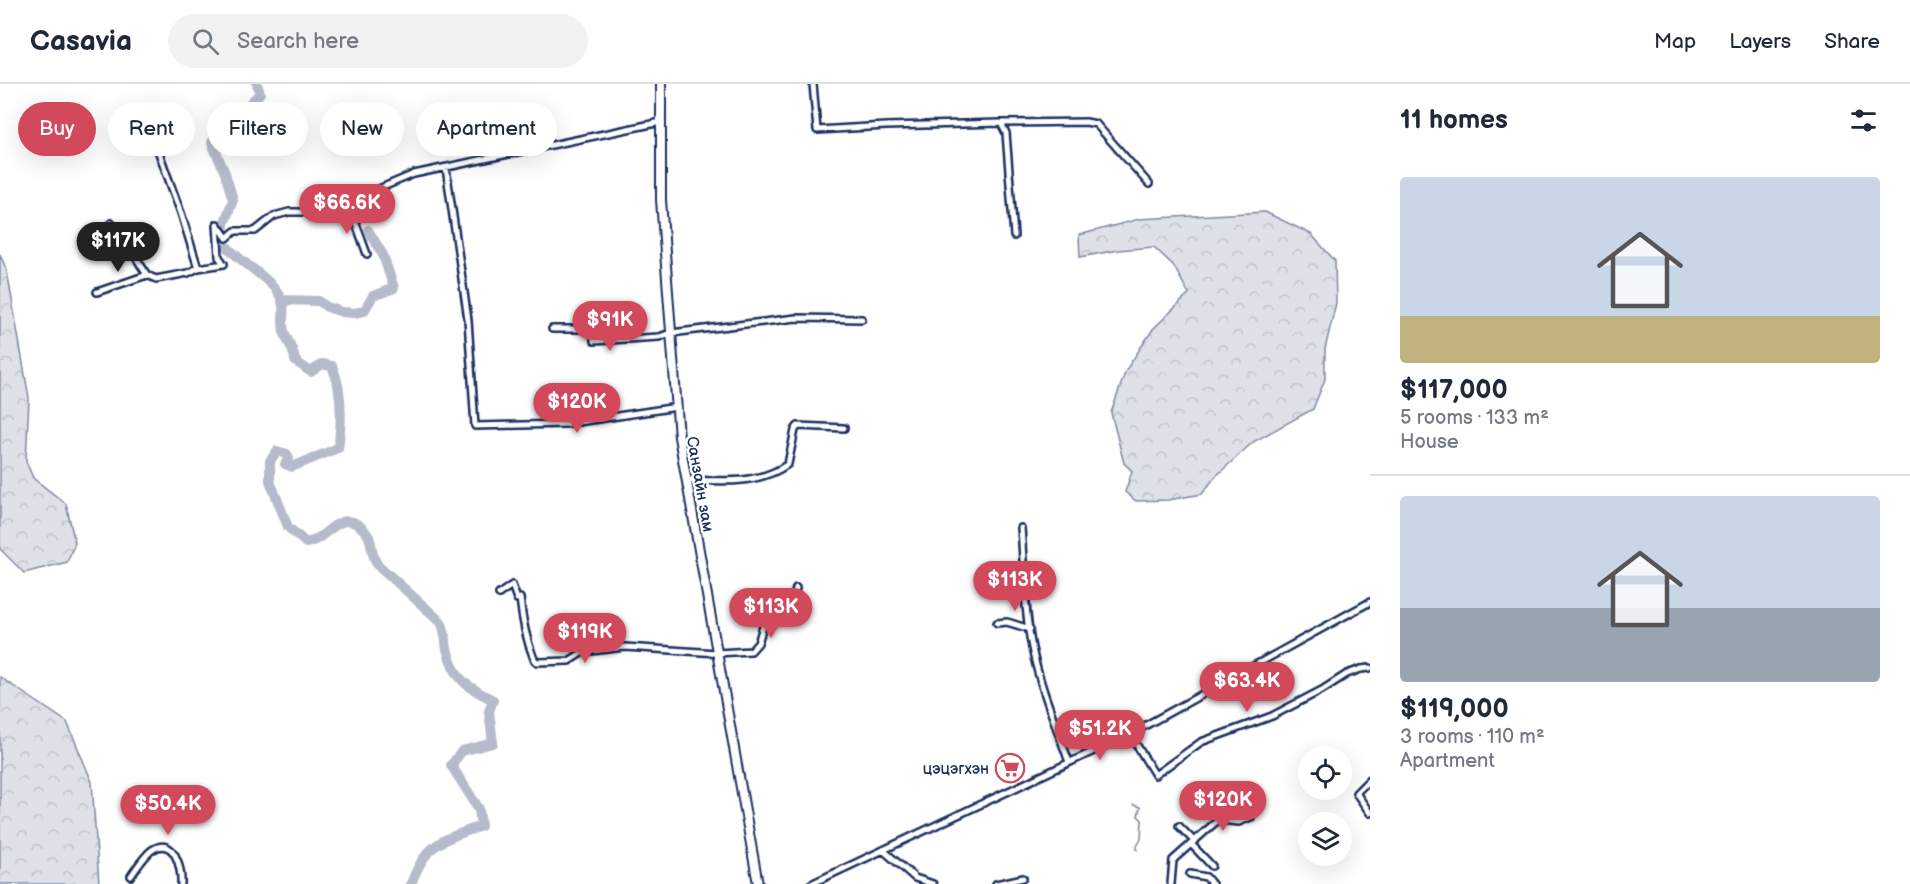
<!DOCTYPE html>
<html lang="en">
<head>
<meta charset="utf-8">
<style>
	body { margin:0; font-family:"Balsamiq Sans",sans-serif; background:#f2f2f3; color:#1f2937; height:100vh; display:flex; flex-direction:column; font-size:22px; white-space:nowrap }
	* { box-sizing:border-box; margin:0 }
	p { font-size:20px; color:#747a83 }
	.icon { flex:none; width:33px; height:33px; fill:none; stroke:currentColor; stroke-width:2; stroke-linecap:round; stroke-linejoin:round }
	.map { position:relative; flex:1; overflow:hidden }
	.panel { display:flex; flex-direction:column; background:#fff; width:540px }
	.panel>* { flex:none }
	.guide { position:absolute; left:18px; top:18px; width:570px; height:54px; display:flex; gap:12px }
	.buttons { position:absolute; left:1298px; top:662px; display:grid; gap:12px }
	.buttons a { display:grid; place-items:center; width:54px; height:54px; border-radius:50%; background:#fff; box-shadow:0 6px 24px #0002; font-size:30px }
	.price { position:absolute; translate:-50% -51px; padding:0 14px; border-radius:21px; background:#d1495b; color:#fff; font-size:20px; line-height:39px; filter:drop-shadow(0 2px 3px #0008) }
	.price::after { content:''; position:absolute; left:50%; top:36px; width:18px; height:14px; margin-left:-9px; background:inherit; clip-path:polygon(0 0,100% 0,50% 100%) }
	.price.on { background:#222; color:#fff }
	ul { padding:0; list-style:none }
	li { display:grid; align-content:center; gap:12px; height:318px; padding:0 30px }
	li+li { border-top:2px solid #e0e1e3 }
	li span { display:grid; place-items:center; height:186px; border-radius:6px; color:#555 }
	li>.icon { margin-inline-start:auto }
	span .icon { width:108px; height:108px; fill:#fffc; stroke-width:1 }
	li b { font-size:26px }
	h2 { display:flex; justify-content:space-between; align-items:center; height:72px; padding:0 30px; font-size:26px }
	.chip { padding:0 21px; border-radius:27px; background:#fff; box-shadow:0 6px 24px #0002; font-size:21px; line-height:54px }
	.chip.on { background:#d1495b; color:#fff }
	header { display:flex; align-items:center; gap:36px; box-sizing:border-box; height:84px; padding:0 30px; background:#fff; border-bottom:2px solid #e0e1e3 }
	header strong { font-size:28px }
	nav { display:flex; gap:33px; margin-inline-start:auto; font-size:21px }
	.search { width:420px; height:54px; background:#f2f2f3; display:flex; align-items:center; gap:15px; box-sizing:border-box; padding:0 21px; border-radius:33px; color:#747a83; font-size:22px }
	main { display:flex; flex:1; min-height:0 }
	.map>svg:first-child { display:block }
</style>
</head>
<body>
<header>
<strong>Casavia</strong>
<div class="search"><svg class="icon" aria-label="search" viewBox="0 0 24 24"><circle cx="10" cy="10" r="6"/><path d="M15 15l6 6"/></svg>Search here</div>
<nav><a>Map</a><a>Layers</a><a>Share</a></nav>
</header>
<main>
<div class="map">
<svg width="1370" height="800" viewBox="0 0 1370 800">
	<defs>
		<pattern id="forest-crowns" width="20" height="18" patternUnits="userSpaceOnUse" patternTransform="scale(1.5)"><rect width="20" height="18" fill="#dee1e7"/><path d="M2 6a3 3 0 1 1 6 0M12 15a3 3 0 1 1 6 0" fill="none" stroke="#bec1c9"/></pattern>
	</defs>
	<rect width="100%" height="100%" fill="#fff"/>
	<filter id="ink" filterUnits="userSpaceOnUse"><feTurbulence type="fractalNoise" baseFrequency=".0167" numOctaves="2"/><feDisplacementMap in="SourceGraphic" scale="12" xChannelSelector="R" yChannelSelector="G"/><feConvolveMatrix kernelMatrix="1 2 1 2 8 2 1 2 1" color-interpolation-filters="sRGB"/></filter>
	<g filter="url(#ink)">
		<!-- forest -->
		<path fill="url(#forest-crowns)" stroke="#7c88a2" stroke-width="1.5" d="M 1265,128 L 1311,150 L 1335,177 L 1336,219 L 1325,265 L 1325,295 L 1313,325 L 1253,358 L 1215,393 L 1202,410 L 1168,416 L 1136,417 L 1125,408 L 1132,387 L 1124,379 L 1111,329 L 1126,286 L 1153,245 L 1189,210 L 1173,181 L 1154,163 L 1118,166 L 1080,173 L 1079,151 L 1139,135 Z
			M 0,170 L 7,187 L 29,314 L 26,377 L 33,394 L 66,420 L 75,459 L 67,478 L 24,489 L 0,465 Z
			M 0,593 L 67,638 L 92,698 L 99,800 L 0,800 Z"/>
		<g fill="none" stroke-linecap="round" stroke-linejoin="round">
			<!-- stream -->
			<path stroke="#77839f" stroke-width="1.5" d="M 1133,721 L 1140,723 L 1138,732 L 1142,736 L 1141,755 L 1137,762 L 1137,766"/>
			<!-- river -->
			<path stroke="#b5bbca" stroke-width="10" d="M 257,0 L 260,9 L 241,29 L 221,40 L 212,59 L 225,89 L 233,116 L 224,140 L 223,158 C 238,178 272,194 281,214 C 286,225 281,235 284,247 C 287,258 295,266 295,277 L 311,288 L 322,280 L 332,282 C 343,307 342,337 338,364 L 292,383 L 285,380 L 289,374 L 287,370 L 277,367 L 270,377 L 270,397 L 288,443 L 306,459 C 326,457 338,425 360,442 C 363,445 368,450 369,453 C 373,463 371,470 377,480 L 441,538 C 446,548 445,555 447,565 C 455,596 466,602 493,616 L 489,627 L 493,659 L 462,667 L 451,681 L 479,725 L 481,742 C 443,756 426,758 411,800
				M 282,216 L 319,217 L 327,223 L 342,228 L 354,229 L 364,227 L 373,212 L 394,204 L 383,171 L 368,146"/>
			<!-- street casing -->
			<g stroke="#1b2f5e" stroke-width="10">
				<path id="street" d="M 813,0 L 817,46 L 886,42 L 1001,39 L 1006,49 L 1014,152
					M 1001,39 L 1086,38 L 1096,40 L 1149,100
					M 155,58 L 181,129 L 198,184 L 224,180 L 219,173 L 217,140 L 227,154 L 235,147 L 255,147 L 274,132 L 289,128 L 337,128 L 369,109 L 414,90 L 661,38
					M 446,84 L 468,236 L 475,342 L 565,340 L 677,323
					M 353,126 L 355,137 L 367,170
					M 326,131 C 344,136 352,126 364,115
					M 111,139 L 125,156 L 147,191 L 156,195 L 188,189 L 198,184
					M 97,208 L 147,191
					M 552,245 L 593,245 L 594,257 L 659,253 L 671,249 L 796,234 L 862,235
					M 687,396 C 721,397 759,401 788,380 L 795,346 L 798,342 L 844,344
					M 1021,444 C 1024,483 1024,525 1032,564 C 1040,603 1056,641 1069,678
					M 499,510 L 512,501 L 517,515 L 520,514 C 522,535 526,555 534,575 L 537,578 L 569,577 L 583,568 L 625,563 L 717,569 L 751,567 L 758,559 L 765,536 L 793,519 L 796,504
					M 997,539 L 1007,538 L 1030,545
					M 1130,650 L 1155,691 L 1201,658 L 1272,632 L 1322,606 L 1347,590 L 1361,585 L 1370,584
					M 1370,695 L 1356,709 L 1370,729
					M 1179,742 L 1194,757
					M 1191,760 L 1212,782
					M 883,766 L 915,794 L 933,800
					M 1190,790 L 1206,793 L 1212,800
					M 131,792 C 137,784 143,773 152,766 C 174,751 182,784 181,800
					M 811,800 L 1130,650 L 1370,518
					M 996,800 L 1023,794
					M 1171,800 L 1173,776 L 1218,736 L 1239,738 L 1251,733 L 1246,714"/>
			</g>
			<!-- secondary casing -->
			<g stroke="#1b2f5e" stroke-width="12">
				<path id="secondary" d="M 661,0 L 661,116 L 679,353 L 758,800"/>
			</g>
			<!-- street -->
			<use href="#street" stroke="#fff" stroke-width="5"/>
			<!-- secondary -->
			<use href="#secondary" stroke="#fff" stroke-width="8"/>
		</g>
	</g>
	<!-- icons -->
	<defs>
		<g id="supermarket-ring" transform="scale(1.5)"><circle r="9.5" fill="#fff" stroke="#d1495b" stroke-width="1.5"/><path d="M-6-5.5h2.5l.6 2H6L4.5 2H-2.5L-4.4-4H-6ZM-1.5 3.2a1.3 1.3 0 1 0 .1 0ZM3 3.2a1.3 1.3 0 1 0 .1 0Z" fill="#d1495b"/></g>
	</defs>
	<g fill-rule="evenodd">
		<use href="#supermarket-ring" x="1010" y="684"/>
	</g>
	<g text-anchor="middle" stroke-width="5" stroke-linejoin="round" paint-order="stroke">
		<!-- street labels -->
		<g font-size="16" fill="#1b2f5e" stroke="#fff">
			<text transform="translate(701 400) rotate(80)" y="6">Санзайн зам</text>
		</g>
		<!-- poi labels -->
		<g font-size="16" fill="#1b2f5e" stroke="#fff" text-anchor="end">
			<text x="989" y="690">цэцэгхэн</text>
		</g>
	</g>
</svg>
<div class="buttons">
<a><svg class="icon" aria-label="locate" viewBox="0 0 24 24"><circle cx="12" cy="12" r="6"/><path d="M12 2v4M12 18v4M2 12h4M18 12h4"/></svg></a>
<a><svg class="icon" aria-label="layers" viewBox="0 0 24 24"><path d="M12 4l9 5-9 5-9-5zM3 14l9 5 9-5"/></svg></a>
</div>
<b class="price" style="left:347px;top:151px">$66.6K</b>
<b class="price on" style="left:118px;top:189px">$117K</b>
<b class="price" style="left:610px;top:268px">$91K</b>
<b class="price" style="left:577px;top:350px">$120K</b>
<b class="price" style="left:1015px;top:528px">$113K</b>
<b class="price" style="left:771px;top:555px">$113K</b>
<b class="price" style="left:585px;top:580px">$119K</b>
<b class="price" style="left:1247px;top:629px">$63.4K</b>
<b class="price" style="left:1100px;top:677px">$51.2K</b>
<b class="price" style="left:1223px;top:748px">$120K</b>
<b class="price" style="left:168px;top:752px">$50.4K</b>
<div class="guide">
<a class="chip on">Buy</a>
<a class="chip">Rent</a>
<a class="chip">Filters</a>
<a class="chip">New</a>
<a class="chip">Apartment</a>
</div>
</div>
<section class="panel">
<h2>11 homes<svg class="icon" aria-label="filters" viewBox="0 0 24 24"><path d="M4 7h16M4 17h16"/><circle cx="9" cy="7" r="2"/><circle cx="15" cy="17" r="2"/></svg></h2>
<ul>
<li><span style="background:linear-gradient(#c9d6e8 75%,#c2b280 0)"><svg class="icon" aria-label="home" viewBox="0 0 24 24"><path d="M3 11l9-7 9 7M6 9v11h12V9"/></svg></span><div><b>$117,000</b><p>5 rooms · 133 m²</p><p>House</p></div></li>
<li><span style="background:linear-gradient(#c9d6e8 60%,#9aa5b1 0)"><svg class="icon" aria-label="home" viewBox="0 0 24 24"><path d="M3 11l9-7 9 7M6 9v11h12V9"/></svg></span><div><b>$119,000</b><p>3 rooms · 110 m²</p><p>Apartment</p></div></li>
</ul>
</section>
</main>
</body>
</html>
